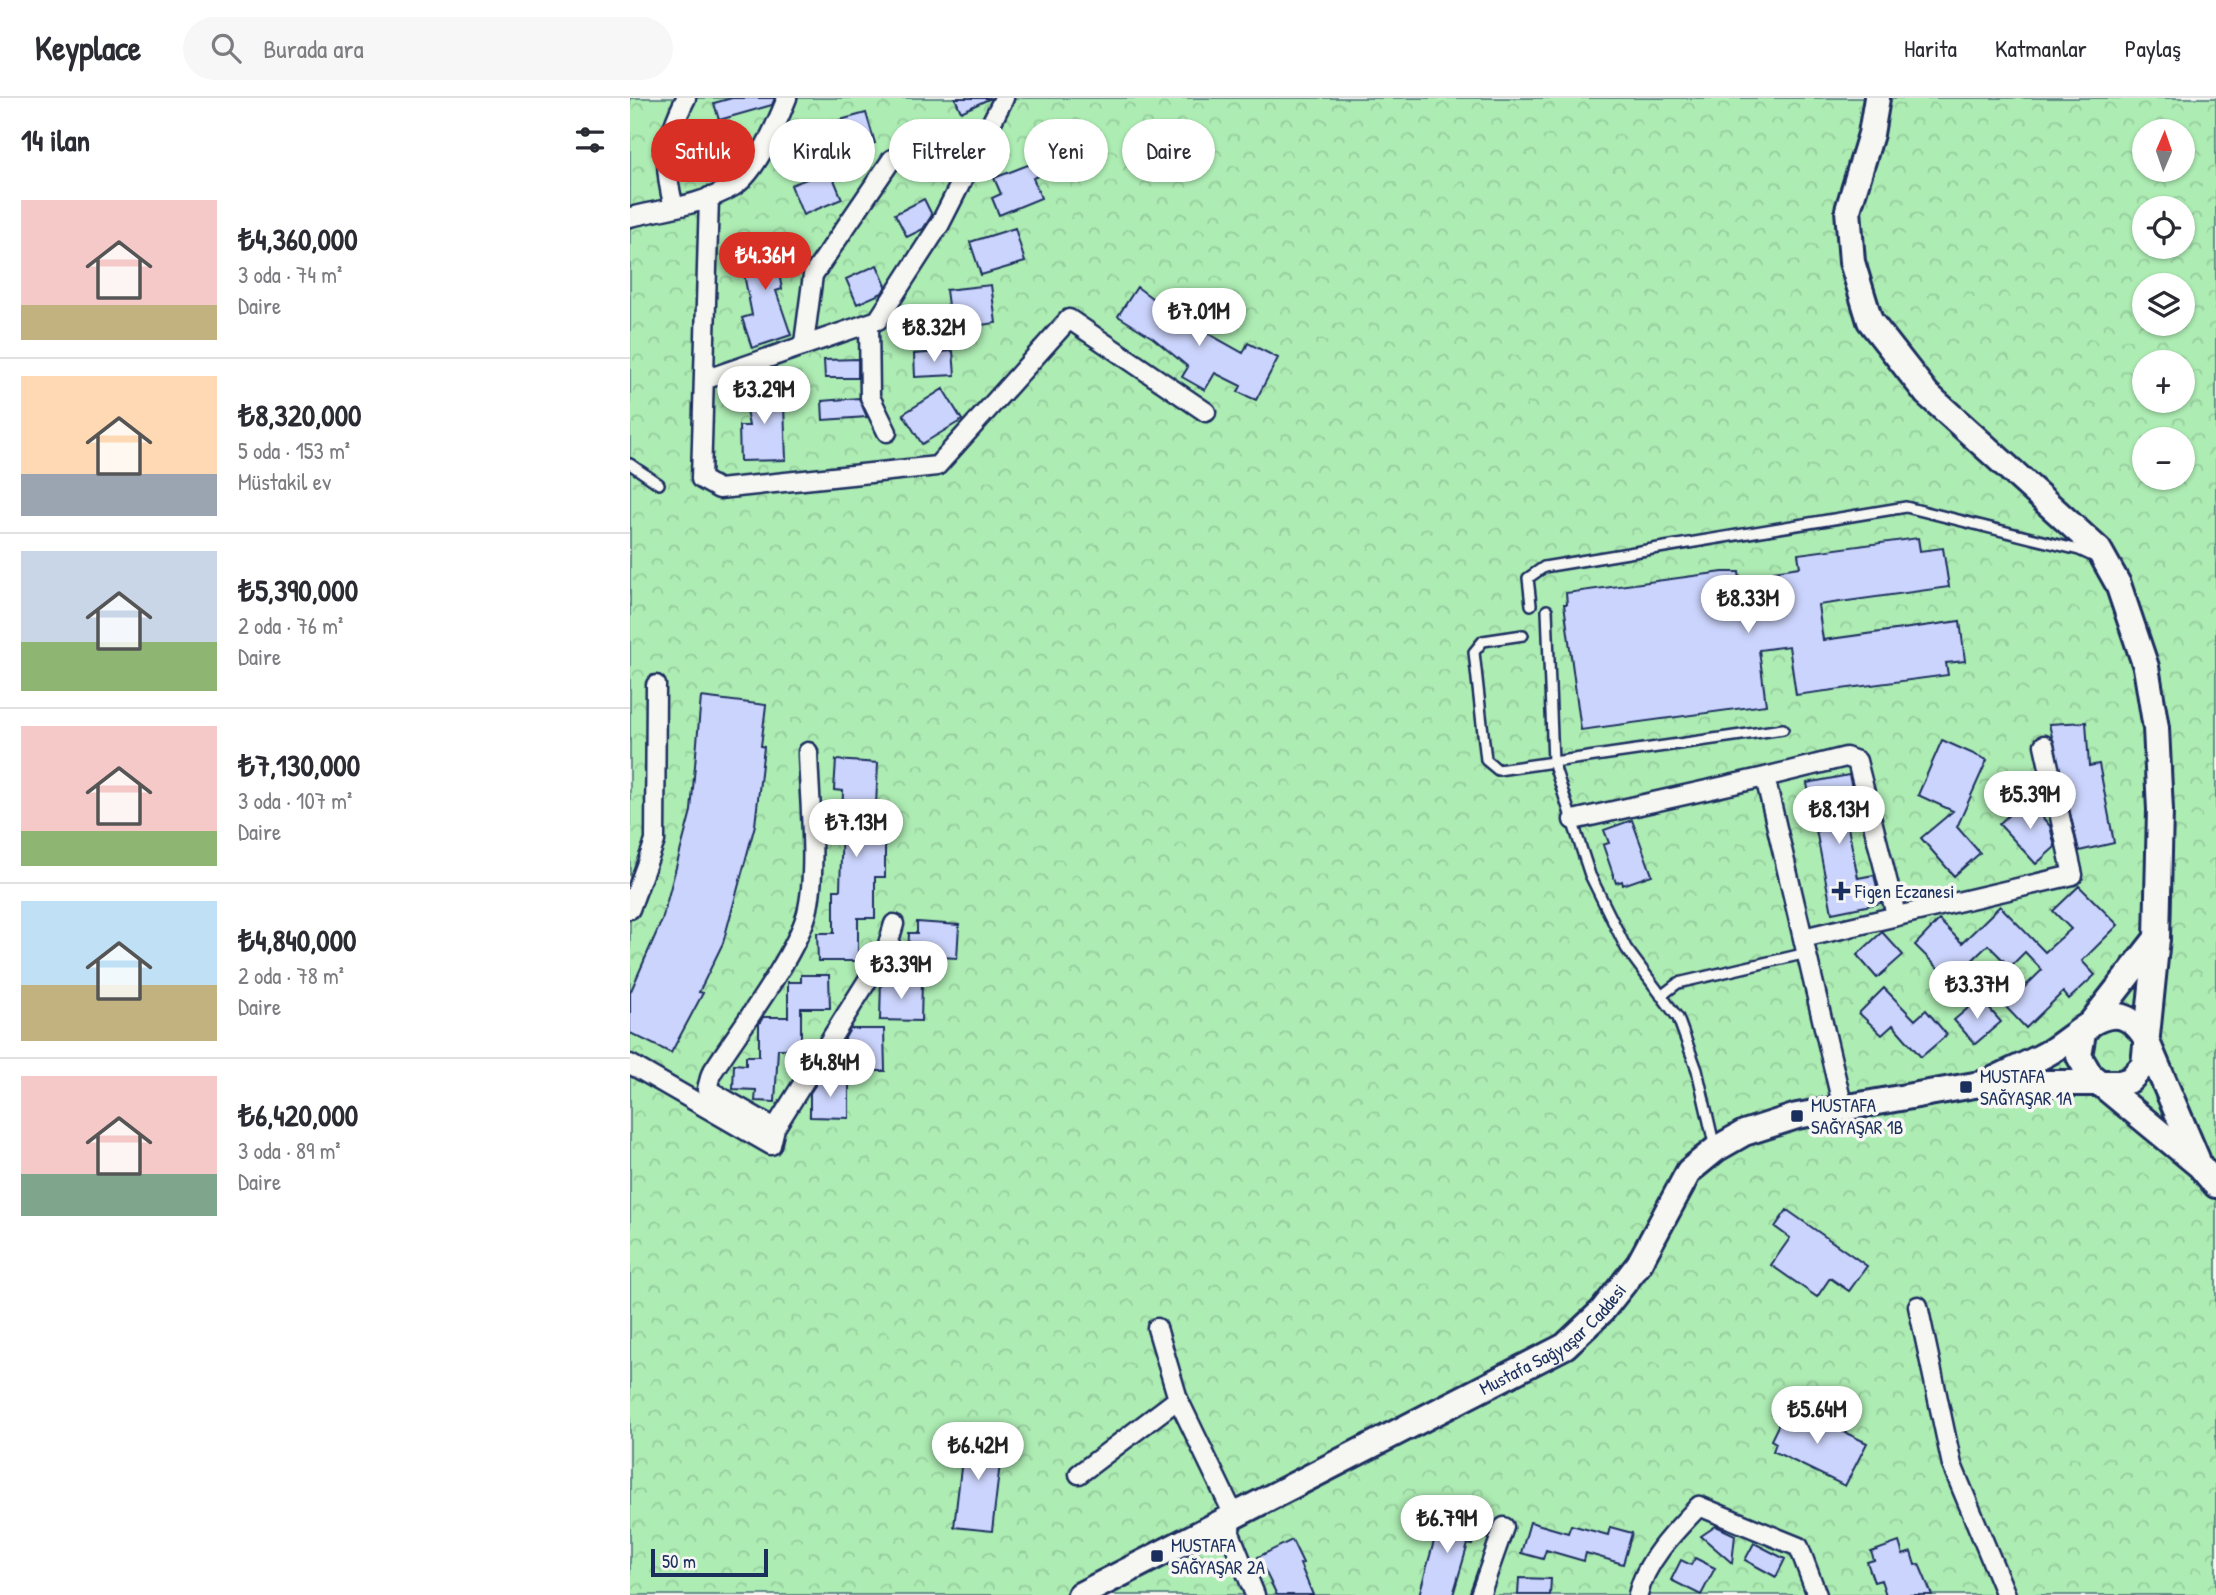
<!DOCTYPE html>
<html lang="tr">
<head>
<meta charset="utf-8">
<style>
	body { margin:0; font-family:"Patrick Hand",sans-serif; background:#f7f7f7; color:#2b2b33; height:100vh; display:flex; flex-direction:column; font-size:26px; white-space:nowrap }
	* { box-sizing:border-box; margin:0 }
	p { font-size:23px; color:#7c7c81 }
	.icon { flex:none; width:38px; height:38px; fill:none; stroke:currentColor; stroke-width:2; stroke-linecap:round; stroke-linejoin:round }
	.map { position:relative; flex:1; overflow:hidden }
	.panel { display:flex; flex-direction:column; background:#fff; width:630px }
	.panel>* { flex:none }
	.hud { position:absolute; left:21px; top:21px; width:665px; height:63px; display:flex; gap:14px }
	.needle { width:46px; rotate:2deg }
	.buttons { position:absolute; left:1502px; top:21px; display:grid; gap:14px }
	.buttons a { display:grid; place-items:center; width:63px; height:63px; border-radius:50%; background:#fff; box-shadow:0 2px 5px #0004; font-size:35px }
	.scale { position:absolute; left:21px; bottom:18px; width:117px; box-sizing:border-box; padding-left:7px; border:4px solid #1b2f5e; border-top:0; font-size:19px; line-height:24px; white-space:nowrap; color:#1b2f5e; -webkit-text-stroke:5px #f6f6f2; paint-order:stroke }
	.price { position:absolute; translate:-50% -60px; padding:0 16px; border-radius:24px; background:#fff; color:#222; font-size:23px; line-height:46px; filter:drop-shadow(0 2px 4px #0008) }
	.price::after { content:''; position:absolute; left:50%; top:42px; width:21px; height:16px; margin-left:-10px; background:inherit; clip-path:polygon(0 0,100% 0,50% 100%) }
	.price.current { background:#d93025; color:#fff }
	ul { padding:0; list-style:none }
	li { display:flex; align-items:center; gap:21px; height:175px; padding:0 21px }
	li+li { border-top:2px solid #e1e1e2 }
	li span { display:grid; place-items:center; flex:none; width:196px; height:140px; border-radius:0px; color:#555 }
	li>.icon { margin-inline-start:auto }
	span .icon { width:84px; height:84px; fill:#fffc; stroke-width:1 }
	li b { font-size:30px }
	h2 { display:flex; justify-content:space-between; align-items:center; height:84px; padding:0 21px; font-size:30px }
	.tag { padding:0 24px; border-radius:32px; background:#fff; box-shadow:0 2px 5px #0004; font-size:24px; line-height:63px }
	.tag.current { background:#d93025; color:#fff }
	header { display:flex; align-items:center; gap:42px; box-sizing:border-box; height:98px; padding:0 35px; background:#fff; border-bottom:2px solid #e1e1e2 }
	header strong { font-size:33px }
	nav { display:flex; gap:38px; margin-inline-start:auto; font-size:24px }
	.search { width:490px; height:63px; background:#f7f7f7; display:flex; align-items:center; gap:18px; box-sizing:border-box; padding:0 24px; border-radius:38px; color:#7c7c81; font-size:26px }
	main { display:flex; flex:1; min-height:0 }
	.map>svg:first-child { display:block }
</style>
</head>
<body>
<header>
<strong>Keyplace</strong>
<div class="search"><svg class="icon" aria-label="search" viewBox="0 0 24 24"><circle cx="10" cy="10" r="6"/><path d="M15 15l6 6"/></svg>Burada ara</div>
<nav><a>Harita</a><a>Katmanlar</a><a>Paylaş</a></nav>
</header>
<main>
<section class="panel">
<h2>14 ilan<svg class="icon" aria-label="filters" viewBox="0 0 24 24"><path d="M4 7h16M4 17h16"/><circle cx="9" cy="7" r="2"/><circle cx="15" cy="17" r="2"/></svg></h2>
<ul>
<li><span style="background:linear-gradient(#f6c9c9 75%,#c2b280 0)"><svg class="icon" aria-label="home" viewBox="0 0 24 24"><path d="M3 11l9-7 9 7M6 9v11h12V9"/></svg></span><div><b>₺4,360,000</b><p>3 oda · 74 m²</p><p>Daire</p></div></li>
<li><span style="background:linear-gradient(#ffd9b3 70%,#9aa5b1 0)"><svg class="icon" aria-label="home" viewBox="0 0 24 24"><path d="M3 11l9-7 9 7M6 9v11h12V9"/></svg></span><div><b>₺8,320,000</b><p>5 oda · 153 m²</p><p>Müstakil ev</p></div></li>
<li><span style="background:linear-gradient(#c9d6e8 65%,#8fb573 0)"><svg class="icon" aria-label="home" viewBox="0 0 24 24"><path d="M3 11l9-7 9 7M6 9v11h12V9"/></svg></span><div><b>₺5,390,000</b><p>2 oda · 76 m²</p><p>Daire</p></div></li>
<li><span style="background:linear-gradient(#f6c9c9 75%,#8fb573 0)"><svg class="icon" aria-label="home" viewBox="0 0 24 24"><path d="M3 11l9-7 9 7M6 9v11h12V9"/></svg></span><div><b>₺7,130,000</b><p>3 oda · 107 m²</p><p>Daire</p></div></li>
<li><span style="background:linear-gradient(#bfe0f5 60%,#c2b280 0)"><svg class="icon" aria-label="home" viewBox="0 0 24 24"><path d="M3 11l9-7 9 7M6 9v11h12V9"/></svg></span><div><b>₺4,840,000</b><p>2 oda · 78 m²</p><p>Daire</p></div></li>
<li><span style="background:linear-gradient(#f6c9c9 70%,#7fa58c 0)"><svg class="icon" aria-label="home" viewBox="0 0 24 24"><path d="M3 11l9-7 9 7M6 9v11h12V9"/></svg></span><div><b>₺6,420,000</b><p>3 oda · 89 m²</p><p>Daire</p></div></li>
</ul>
</section>
<div class="map">
<svg width="1586" height="1497" viewBox="0 0 1586 1497">
	<defs>
		<pattern id="park-crowns" width="20" height="18" patternUnits="userSpaceOnUse" patternTransform="scale(1.75)"><rect width="20" height="18" fill="#adecb3"/><path d="M2 6a3 3 0 1 1 6 0M12 15a3 3 0 1 1 6 0" fill="none" stroke="#94cb9c"/></pattern>
	</defs>
	<rect width="100%" height="100%" fill="#f6f6f2"/>
	<filter id="ink" filterUnits="userSpaceOnUse"><feTurbulence type="fractalNoise" baseFrequency=".0143" numOctaves="2"/><feDisplacementMap in="SourceGraphic" scale="14" xChannelSelector="R" yChannelSelector="G"/><feConvolveMatrix kernelMatrix="1 2 1 2 8 2 1 2 1" color-interpolation-filters="sRGB"/></filter>
	<g filter="url(#ink)">
		<!-- park -->
		<path fill="url(#park-crowns)" stroke="#648e88" stroke-width="2" fill-rule="evenodd" d="M 0,0 L 1586,0 L 1586,1497 L 0,1497 ZM 1514,33 L 1552,33 L 1552,72 L 1514,72 ZM 1514,110 L 1552,110 L 1552,149 L 1514,149 ZM 1514,187 L 1552,187 L 1552,226 L 1514,226 ZM 1514,264 L 1552,264 L 1552,303 L 1514,303 ZM 1514,341 L 1552,341 L 1552,380 L 1514,380 Z"/>
		<!-- building -->
		<path fill="#cbd4fc" stroke="#1b2f5e" stroke-width="2" d="M 102,0 L 145,0 L 142,7 L 89,22 L 84,5 Z
			M 325,0 L 361,0 L 331,14 Z
			M 236,15 L 245,45 L 208,56 L 199,25 Z
			M 99,36 L 103,54 L 87,57 L 90,68 L 77,70 L 75,63 L 64,65 L 59,45 Z
			M 316,45 L 319,51 L 325,49 L 329,63 L 326,70 L 297,81 L 287,55 Z
			M 406,64 L 411,77 L 403,80 L 411,100 L 369,117 L 362,100 L 371,96 L 364,80 Z
			M 200,72 L 212,101 L 173,117 L 161,87 Z
			M 294,101 L 302,117 L 293,131 L 277,139 L 265,116 Z
			M 385,130 L 395,164 L 351,177 L 340,144 Z
			M 151,138 L 156,163 L 147,165 L 152,191 L 146,193 L 161,237 L 122,250 L 112,220 L 122,217 L 111,161 L 120,160 L 117,144 Z
			M 247,167 L 256,188 L 252,195 L 227,206 L 216,181 Z
			M 361,187 L 366,225 L 321,231 L 316,192 Z
			M 507,189 L 575,239 L 577,235 L 613,255 L 618,245 L 648,260 L 626,302 L 608,294 L 611,288 L 585,275 L 575,292 L 552,279 L 558,269 L 523,240 L 488,218 Z
			M 323,253 L 325,277 L 285,279 L 284,256 Z
			M 228,261 L 228,280 L 195,280 L 194,262 Z
			M 157,288 L 160,306 L 154,307 L 156,362 L 110,363 L 109,328 L 119,328 L 113,296 Z
			M 313,291 L 332,322 L 292,346 L 273,316 Z
			M 229,300 L 237,319 L 193,322 L 192,303 Z
			M 1288,440 L 1290,453 L 1313,450 L 1319,489 L 1188,507 L 1193,542 L 1330,523 L 1335,563 L 1316,565 L 1318,577 L 1166,597 L 1159,548 L 1129,552 L 1136,607 L 951,632 L 934,506 L 937,506 L 936,495 L 1093,474 L 1109,474 L 1110,485 L 1144,480 L 1143,473 L 1170,469 L 1168,456 Z
			M 71,599 L 136,607 L 131,648 L 134,649 L 125,727 L 93,845 L 69,894 L 73,895 L 41,955 L 0,935 L 0,895 L 32,822 L 61,713 Z
			M 1456,624 L 1459,668 L 1469,666 L 1484,745 L 1449,753 L 1419,626 Z
			M 1312,642 L 1357,662 L 1327,729 L 1350,755 L 1324,778 L 1291,740 L 1323,713 L 1288,697 Z
			M 206,662 L 248,665 L 246,708 L 254,709 L 252,745 L 255,745 L 255,779 L 245,779 L 245,820 L 228,820 L 228,863 L 188,863 L 187,835 L 204,835 L 204,792 L 210,792 L 213,693 L 204,692 Z
			M 1219,677 L 1226,707 L 1214,709 L 1228,780 L 1244,777 L 1251,805 L 1202,815 L 1177,685 Z
			M 1396,701 L 1420,728 L 1425,749 L 1406,766 L 1369,726 Z
			M 1002,722 L 1022,777 L 993,787 L 992,783 L 986,785 L 973,747 L 979,745 L 974,732 Z
			M 1449,788 L 1488,827 L 1452,863 L 1465,877 L 1439,901 L 1433,894 L 1396,930 L 1375,908 L 1412,872 L 1395,854 L 1380,869 L 1358,847 L 1321,883 L 1285,847 L 1309,822 L 1332,845 L 1370,808 L 1415,854 L 1441,831 L 1423,813 Z
			M 287,824 L 329,827 L 327,860 L 278,857 L 279,835 L 287,835 Z
			M 1252,834 L 1273,857 L 1247,880 L 1227,857 Z
			M 171,877 L 199,877 L 200,910 L 171,910 L 171,951 L 148,951 L 145,1004 L 125,1003 L 126,992 L 103,991 L 104,966 L 116,967 L 116,958 L 129,958 L 129,926 L 133,919 L 158,919 L 158,884 L 171,884 Z
			M 251,882 L 292,883 L 291,923 L 250,922 Z
			M 1254,890 L 1285,922 L 1296,912 L 1317,937 L 1291,959 L 1263,927 L 1252,937 L 1229,915 Z
			M 1350,900 L 1371,924 L 1345,946 L 1324,922 Z
			M 220,931 L 254,931 L 255,973 L 215,973 L 215,940 Z
			M 190,980 L 219,981 L 219,1020 L 180,1019 L 180,995 Z
			M 1157,1112 L 1237,1168 L 1219,1193 L 1200,1180 L 1187,1199 L 1141,1167 L 1160,1140 L 1145,1129 Z
			M 1158,1307 L 1237,1345 L 1215,1388 L 1143,1353 L 1146,1345 L 1141,1342 Z
			M 335,1336 L 373,1340 L 362,1433 L 324,1429 Z
			M 808,1414 L 848,1426 L 842,1447 L 838,1446 L 823,1497 L 789,1497 L 806,1436 L 802,1435 Z
			M 900,1424 L 938,1435 L 941,1427 L 978,1437 L 980,1429 L 1002,1435 L 993,1466 L 956,1455 L 954,1463 L 916,1452 L 913,1461 L 891,1455 Z
			M 1086,1428 L 1105,1437 L 1102,1465 L 1071,1438 Z
			M 662,1442 L 673,1465 L 670,1466 L 683,1497 L 647,1497 L 628,1459 Z
			M 1269,1444 L 1273,1457 L 1281,1454 L 1285,1467 L 1289,1466 L 1302,1497 L 1256,1497 L 1251,1482 L 1244,1484 L 1237,1464 L 1244,1462 L 1241,1454 Z
			M 1124,1445 L 1155,1461 L 1146,1479 L 1115,1462 Z
			M 1065,1460 L 1085,1470 L 1071,1497 L 1041,1482 L 1051,1462 L 1061,1467 Z
			M 889,1480 L 921,1481 L 920,1497 L 888,1497 Z"/>
		<g fill="none" stroke-linecap="round" stroke-linejoin="round">
			<!-- lane casing -->
			<g stroke="#1b2f5e" stroke-width="14">
				<path id="lane" d="M 0,366 L 29,386
					M 901,507 L 898,480 L 914,469 L 1276,409 L 1449,452 L 1462,458
					M 917,512 L 923,664 L 960,777 L 996,850 L 1048,920 L 1067,972 L 1085,1050
					M 893,537 L 853,543 L 844,554 L 856,662 L 868,672 L 1153,631
					M 1031,898 L 1048,885 L 1177,855"/>
			</g>
			<!-- street casing -->
			<g stroke="#1b2f5e" stroke-width="23">
				<path id="street" d="M 79,99 L 71,381 L 89,391 L 307,368 L 439,221 L 576,314
					M 44,109 C 32,64 35,41 56,0
					M 0,119 C 34,111 73,107 104,88 C 127,74 147,25 157,0
					M 239,226 L 240,299 L 257,334
					M 174,245 L 183,177 L 262,61
					M 74,282 L 248,222 L 310,126 L 374,0
					M 1135,679 L 1216,659 L 1227,663 L 1266,817
					M 943,722 L 1135,679 L 1213,1010
					M 0,811 L 25,743 L 26,587
					M 1173,840 L 1443,777 L 1414,647
					M 0,966 L 141,1047 L 145,1030 L 256,853 L 264,826
					M 145,1030 L 77,991 L 81,976 C 107,935 165,859 177,815 C 188,771 179,700 178,654
					M 1288,1208 L 1322,1367 L 1376,1497
					M 527,1230 L 548,1301 L 601,1411 L 600,1435 L 625,1497
					M 449,1376 L 548,1301
					M 850,1497 L 874,1429
					M 1008,1497 C 1015,1463 1045,1433 1069,1408 L 1169,1449 L 1187,1497"/>
			</g>
			<!-- secondary casing -->
			<g stroke="#1b2f5e" stroke-width="30">
				<g id="secondary">
					<path d="M 1527,840 L 1453,935 L 1449,958 L 1460,977 L 1570,1068 L 1586,1087"/>
					<path d="M 1363,982 C 1381,973 1400,965 1418,955 C 1448,938 1484,892 1514,937 L 1567,1061"/>
					<path id="s1" d="M 450,1497 L 935,1248 L 972,1213 L 1009,1166 L 1059,1073 L 1086,1051 L 1114,1035 L 1167,1018 L 1356,985 L 1490,985 L 1500,982 L 1514,967 L 1527,840 L 1530,712 L 1526,630 L 1516,569 L 1488,486 L 1469,452 L 1297,296 L 1240,223 L 1222,164 L 1218,112 L 1241,36 L 1247,0"/>
				</g>
			</g>
			<!-- lane -->
			<use href="#lane" stroke="#f6f6f2" stroke-width="9"/>
			<!-- street -->
			<use href="#street" stroke="#f6f6f2" stroke-width="18"/>
			<!-- secondary -->
			<use href="#secondary" stroke="#f6f6f2" stroke-width="24"/>
		</g>
	</g>
	<!-- markers -->
	<g fill="#1b2f5e" stroke="#f6f6f2" stroke-width="2.5">
		<path d="M1207.5 782.5h7v7h7v7h-7v7h-7v-7h-7v-7h7z"/>
		<rect x="1329" y="982" width="14" height="14" rx="3.5"/>
		<rect x="1160" y="1011" width="14" height="14" rx="3.5"/>
		<rect x="520" y="1451" width="14" height="14" rx="3.5"/>
	</g>
	<g text-anchor="middle" stroke-width="7" stroke-linejoin="round" paint-order="stroke">
		<!-- poi labels -->
		<g font-size="19" fill="#1b2f5e" stroke="#f6f6f2" text-anchor="start">
			<text x="1225" y="800">Figen Eczanesi</text>
			<text x="1350" y="985">MUSTAFA<tspan x="1350" dy="22">SAĞYAŞAR 1A</tspan></text>
			<text x="1181" y="1014">MUSTAFA<tspan x="1181" dy="22">SAĞYAŞAR 1B</tspan></text>
			<text x="541" y="1454">MUSTAFA<tspan x="541" dy="22">SAĞYAŞAR 2A</tspan></text>
		</g>
		<!-- street labels -->
		<g font-size="19" fill="#1b2f5e" stroke="#f6f6f2">
			<text dy="7" stroke="none"><textPath href="#s1" startOffset="539">Mustafa Sağyaşar Caddesi</textPath></text>
		</g>
	</g>
</svg>
<div class="buttons">
<a><svg class="needle" viewBox="-14 -14 28 28"><path d="M0-13l5 13h-10z" fill="#e53935"/><path d="M0 13l5-13h-10z" fill="#7c7c81"/></svg></a>
<a><svg class="icon" aria-label="locate" viewBox="0 0 24 24"><circle cx="12" cy="12" r="6"/><path d="M12 2v4M12 18v4M2 12h4M18 12h4"/></svg></a>
<a><svg class="icon" aria-label="layers" viewBox="0 0 24 24"><path d="M12 4l9 5-9 5-9-5zM3 14l9 5 9-5"/></svg></a>
<a>+</a>
<a>−</a>
</div>
<div class="scale">50 m</div>
<b class="price current" style="left:135px;top:194px">₺4.36M</b>
<b class="price" style="left:569px;top:250px">₺7.01M</b>
<b class="price" style="left:304px;top:266px">₺8.32M</b>
<b class="price" style="left:134px;top:328px">₺3.29M</b>
<b class="price" style="left:1118px;top:537px">₺8.33M</b>
<b class="price" style="left:1400px;top:733px">₺5.39M</b>
<b class="price" style="left:1209px;top:748px">₺8.13M</b>
<b class="price" style="left:226px;top:761px">₺7.13M</b>
<b class="price" style="left:271px;top:903px">₺3.39M</b>
<b class="price" style="left:1347px;top:923px">₺3.37M</b>
<b class="price" style="left:200px;top:1001px">₺4.84M</b>
<b class="price" style="left:1187px;top:1348px">₺5.64M</b>
<b class="price" style="left:348px;top:1384px">₺6.42M</b>
<b class="price" style="left:817px;top:1457px">₺6.79M</b>
<div class="hud">
<a class="tag current">Satılık</a>
<a class="tag">Kiralık</a>
<a class="tag">Filtreler</a>
<a class="tag">Yeni</a>
<a class="tag">Daire</a>
</div>
</div>
</main>
</body>
</html>
